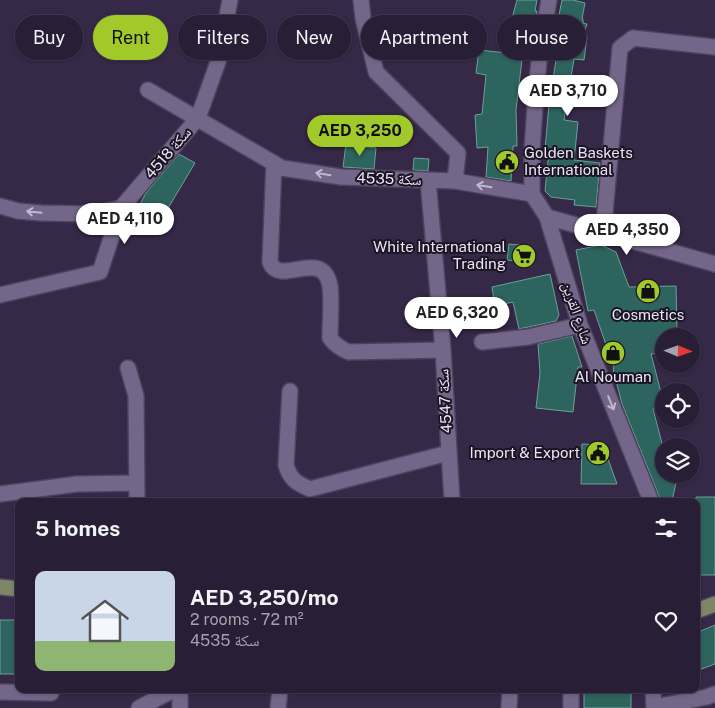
<!DOCTYPE html>
<html lang="en">
<head>
<meta charset="utf-8">
<style>
	body { margin:0; font-family:"Public Sans","Noto Naskh Arabic",sans-serif; background:#30273d; color:#f1f3f6; height:100vh; display:flex; flex-direction:column; font-size:19px; white-space:nowrap }
	* { box-sizing:border-box; margin:0 }
	p { font-size:16px; color:#a5a2ad }
	.icon { flex:none; width:28px; height:28px; fill:none; stroke:currentColor; stroke-width:2; stroke-linecap:round; stroke-linejoin:round }
	.map { position:relative; flex:1; overflow:hidden }
	.panel { position:absolute; left:15px; top:498px; width:685px; height:195px; display:flex; flex-direction:column; background:#281e35; border-radius:10px; box-shadow:0 1px 4px #0004,0 0 0 1px #443c50 }
	.panel>* { flex:none }
	.top-card { position:absolute; left:15px; top:15px; width:685px; height:45px; display:flex; gap:10px }
	.needle { width:32px; rotate:92deg }
	.controls { position:absolute; left:655px; top:328px; display:grid; gap:10px }
	.controls a { display:grid; place-items:center; width:45px; height:45px; border-radius:50%; background:#281e35; box-shadow:0 1px 4px #0004,0 0 0 1px #443c50; font-size:25px }
	.price { position:absolute; translate:-50% -42px; padding:0 11px; border-radius:18px; background:#fff; color:#222; font-size:16px; line-height:32px; filter:drop-shadow(0 1px 2px #0008) }
	.price::after { content:''; position:absolute; left:50%; top:30px; width:15px; height:11px; margin-left:-8px; background:inherit; clip-path:polygon(0 0,100% 0,50% 100%) }
	.price.selected { background:#a1c92a; color:#111 }
	ul { padding:0; list-style:none }
	li { display:flex; align-items:center; gap:15px; height:125px; padding:0 20px }
	li+li { border-top:1px solid #443c50 }
	li span { display:grid; place-items:center; flex:none; width:140px; height:100px; border-radius:10px; color:#555 }
	li>.icon { margin-inline-start:auto }
	span .icon { width:60px; height:60px; fill:#fffc; stroke-width:1 }
	li b { font-size:21px }
	h2 { display:flex; justify-content:space-between; align-items:center; height:60px; padding:0 20px; font-size:21px }
	.chip { padding:0 18px; border-radius:22px; background:#281e35; box-shadow:0 1px 4px #0004,0 0 0 1px #443c50; font-size:18px; line-height:45px }
	.chip.selected { background:#a1c92a; color:#111 }
	.map>svg:first-child { display:block }
</style>
</head>
<body>
<div class="map">
<svg width="715" height="708" viewBox="0 0 715 708">
	<rect width="100%" height="100%" fill="#362847"/>
	<!-- building -->
	<path fill="#2d645d" stroke="#6ba098" d="M 517,0 L 537,0 L 535,11 L 537,11 L 535,24 L 533,28 L 528,27 L 524,43 L 516,110 L 517,146 L 513,146 L 511,181 L 486,177 L 488,147 L 477,148 L 475,115 L 482,114 L 486,75 L 476,73 L 479,50 L 507,53 L 515,23 L 511,22 Z
		M 562,0 L 573,0 L 585,3 L 582,19 L 583,19 L 583,23 L 587,24 L 584,33 L 581,33 L 580,36 L 587,37 L 584,60 L 574,59 L 564,120 L 578,122 L 574,160 L 600,163 L 596,207 L 574,205 L 575,200 L 551,197 L 545,191 L 549,151 L 545,150 L 549,104 L 561,29 L 554,27 L 556,16 L 558,16 L 559,15 Z
		M 346,144 L 376,148 L 374,169 L 343,167 Z
		M 179,154 L 195,163 L 167,210 L 138,208 L 146,193 Z
		M 414,158 L 429,159 L 428,171 L 413,170 Z
		M 509,244 L 530,246 L 527,262 L 507,260 Z
		M 601,245 L 616,252 L 629,287 L 676,286 L 677,330 L 667,330 L 668,336 L 664,336 L 664,352 L 651,354 L 664,404 L 664,406 L 653,409 L 664,451 L 664,474 L 678,474 L 672,501 L 661,501 L 622,404 L 613,369 L 614,368 L 594,310 L 588,311 L 576,250 Z
		M 550,274 L 559,315 L 556,321 L 519,329 L 513,302 L 495,306 L 492,287 Z
		M 572,336 L 582,367 L 578,367 L 573,412 L 536,408 L 540,373 L 538,344 Z
		M 582,444 L 603,445 L 617,484 L 581,484 Z
		M 696,497 L 715,497 L 715,575 L 696,575 Z
		M 0,620 L 19,620 L 19,674 L 0,674 Z
		M 715,625 L 715,664 L 696,671 L 696,633 Z
		M 584,689 L 631,689 L 631,708 L 584,708 Z"/>
	<g fill="none" stroke-linecap="round" stroke-linejoin="round">
		<!-- minor casing -->
		<g stroke="#4e435e" stroke-width="18">
			<path id="minor" d="M 361,0 L 363,18 L 376,72 L 458,153 L 455,181
				M 549,0 L 540,51 L 536,92 L 532,150 L 532,194 L 547,217 L 580,325 L 651,501
				M 148,90 L 282,168 L 341,177 L 455,181 L 532,194
				M 274,163 L 270,262 C 279,288 323,246 330,286 C 332,302 330,321 330,338 C 335,345 341,349 349,352 L 443,350
				M 428,180 L 443,350 L 452,501
				M 0,206 L 18,211 L 41,213 L 91,214 L 121,208 L 198,118 L 219,59 L 230,0
				M 547,217 L 715,264
				M 603,234 L 620,48 L 633,38 L 715,47
				M 0,295 L 100,272 L 121,208
				M 482,342 L 528,337 L 580,325
				M 128,368 L 136,396 L 137,501
				M 290,391 L 286,465 C 290,479 296,483 310,489 L 448,453
				M 0,494 L 77,484 L 136,483
				M 653,689 L 654,708
				M 0,692 L 51,693
				M 654,707 L 707,697 L 715,694
				M 139,708 L 175,689
				M 180,708 L 180,689
				M 278,708 L 280,689
				M 509,708 L 510,689
				M 571,708 L 571,692"/>
		</g>
		<!-- major casing -->
		<g stroke="#4e435e" stroke-width="18">
			<path id="major" d="M 0,587 L 19,589
				M 696,611 L 715,604"/>
		</g>
		<!-- minor -->
		<use href="#minor" stroke="#746689" stroke-width="15"/>
		<!-- major -->
		<use href="#major" stroke="#7d8666" stroke-width="15"/>
	</g>
	<!-- one-way arrows -->
	<defs><path id="oneway-shaft" d="M-6 0H5M1.5-3L5.5 0L1.5 3" fill="none" stroke-width="1.6" stroke-linecap="round" stroke-linejoin="round" transform="scale(1.25)"/></defs>
	<g stroke="#c1b7d1">
		<use href="#oneway-shaft" transform="translate(323 174) rotate(-171)"/>
		<use href="#oneway-shaft" transform="translate(484 186) rotate(-171)"/>
		<use href="#oneway-shaft" transform="translate(34 212) rotate(-174)"/>
		<use href="#oneway-shaft" transform="translate(611 403) rotate(68)"/>
	</g>
	<!-- icons -->
	<defs>
		<g id="civic-disc" transform="scale(1.25)"><circle r="9.5" fill="#a1c92a" stroke="#1b1523"/><path d="M-.6-6.5H3V-4.5H.6V-3L4-1V1h2V6H-6V1h2V-1L-.6-3ZM-1.2 2.5V6h2.4V2.5Z" fill="#111"/></g>
		<g id="supermarket-disc" transform="scale(1.25)"><circle r="9.5" fill="#a1c92a" stroke="#1b1523"/><path d="M-6-5.5h2.5l.6 2H6L4.5 2H-2.5L-4.4-4H-6ZM-1.5 3.2a1.3 1.3 0 1 0 .1 0ZM3 3.2a1.3 1.3 0 1 0 .1 0Z" fill="#111"/></g>
		<g id="shop-disc" transform="scale(1.25)"><circle r="9.5" fill="#a1c92a" stroke="#1b1523"/><path d="M-5-2.5h2.3a2.7 3.5 0 0 1 5.4 0H5L5.5 6h-11ZM-1.5-2.5h3a1.5 2.3 0 0 0-3 0Z" fill="#111"/></g>
	</defs>
	<g fill-rule="evenodd">
		<use href="#civic-disc" x="507" y="162"/>
		<use href="#supermarket-disc" x="524" y="256"/>
		<use href="#shop-disc" x="648" y="291"/>
		<use href="#shop-disc" x="613" y="353"/>
		<use href="#civic-disc" x="598" y="453"/>
	</g>
	<g text-anchor="middle" stroke-width="4" stroke-linejoin="round" paint-order="stroke">
		<!-- street labels -->
		<g font-size="15" fill="#ebe3f8" stroke="#1b1523">
			<text transform="translate(168 153) rotate(-49)" y="5">سكة 4518</text>
			<text transform="translate(389 179) rotate(2)" y="5">سكة 4535</text>
			<text transform="translate(577 313) rotate(71)" y="5">شارع القرين</text>
			<text transform="translate(445 401) rotate(-93)" y="5">سكة 4547</text>
		</g>
		<!-- poi labels -->
		<g font-size="15" fill="#ebe3f8" stroke="#1b1523" text-anchor="end">
			<text x="524" y="158" text-anchor="start">Golden Baskets<tspan x="524" dy="17">International</tspan></text>
			<text x="506" y="252">White International<tspan x="506" dy="17">Trading</tspan></text>
			<text x="648" y="320" text-anchor="middle">Cosmetics</text>
			<text x="613" y="382" text-anchor="middle">Al Nouman</text>
			<text x="580" y="458">Import &amp; Export</text>
		</g>
	</g>
</svg>
<div class="controls">
<a><svg class="needle" viewBox="-14 -14 28 28"><path d="M0-13l5 13h-10z" fill="#e53935"/><path d="M0 13l5-13h-10z" fill="#a5a2ad"/></svg></a>
<a><svg class="icon" aria-label="locate" viewBox="0 0 24 24"><circle cx="12" cy="12" r="6"/><path d="M12 2v4M12 18v4M2 12h4M18 12h4"/></svg></a>
<a><svg class="icon" aria-label="layers" viewBox="0 0 24 24"><path d="M12 4l9 5-9 5-9-5zM3 14l9 5 9-5"/></svg></a>
</div>
<b class="price" style="left:568px;top:117px">AED 3,710</b>
<b class="price selected" style="left:360px;top:157px">AED 3,250</b>
<b class="price" style="left:125px;top:245px">AED 4,110</b>
<b class="price" style="left:627px;top:256px">AED 4,350</b>
<b class="price" style="left:457px;top:339px">AED 6,320</b>
<div class="top-card">
<a class="chip">Buy</a>
<a class="chip selected">Rent</a>
<a class="chip">Filters</a>
<a class="chip">New</a>
<a class="chip">Apartment</a>
<a class="chip">House</a>
</div>
<section class="panel">
<h2>5 homes<svg class="icon" aria-label="filters" viewBox="0 0 24 24"><path d="M4 7h16M4 17h16"/><circle cx="9" cy="7" r="2"/><circle cx="15" cy="17" r="2"/></svg></h2>
<ul>
<li><span style="background:linear-gradient(#c9d6e8 70%,#8fb573 0)"><svg class="icon" aria-label="home" viewBox="0 0 24 24"><path d="M3 11l9-7 9 7M6 9v11h12V9"/></svg></span><div><b>AED 3,250/mo</b><p>2 rooms · 72 m²</p><p>سكة 4535</p></div><svg class="icon" aria-label="heart" viewBox="0 0 24 24"><path d="M12 20l-8-8c-3-5 5-10 8-4 3-6 11-1 8 4z"/></svg></li>
</ul>
</section>
</div>
</body>
</html>
